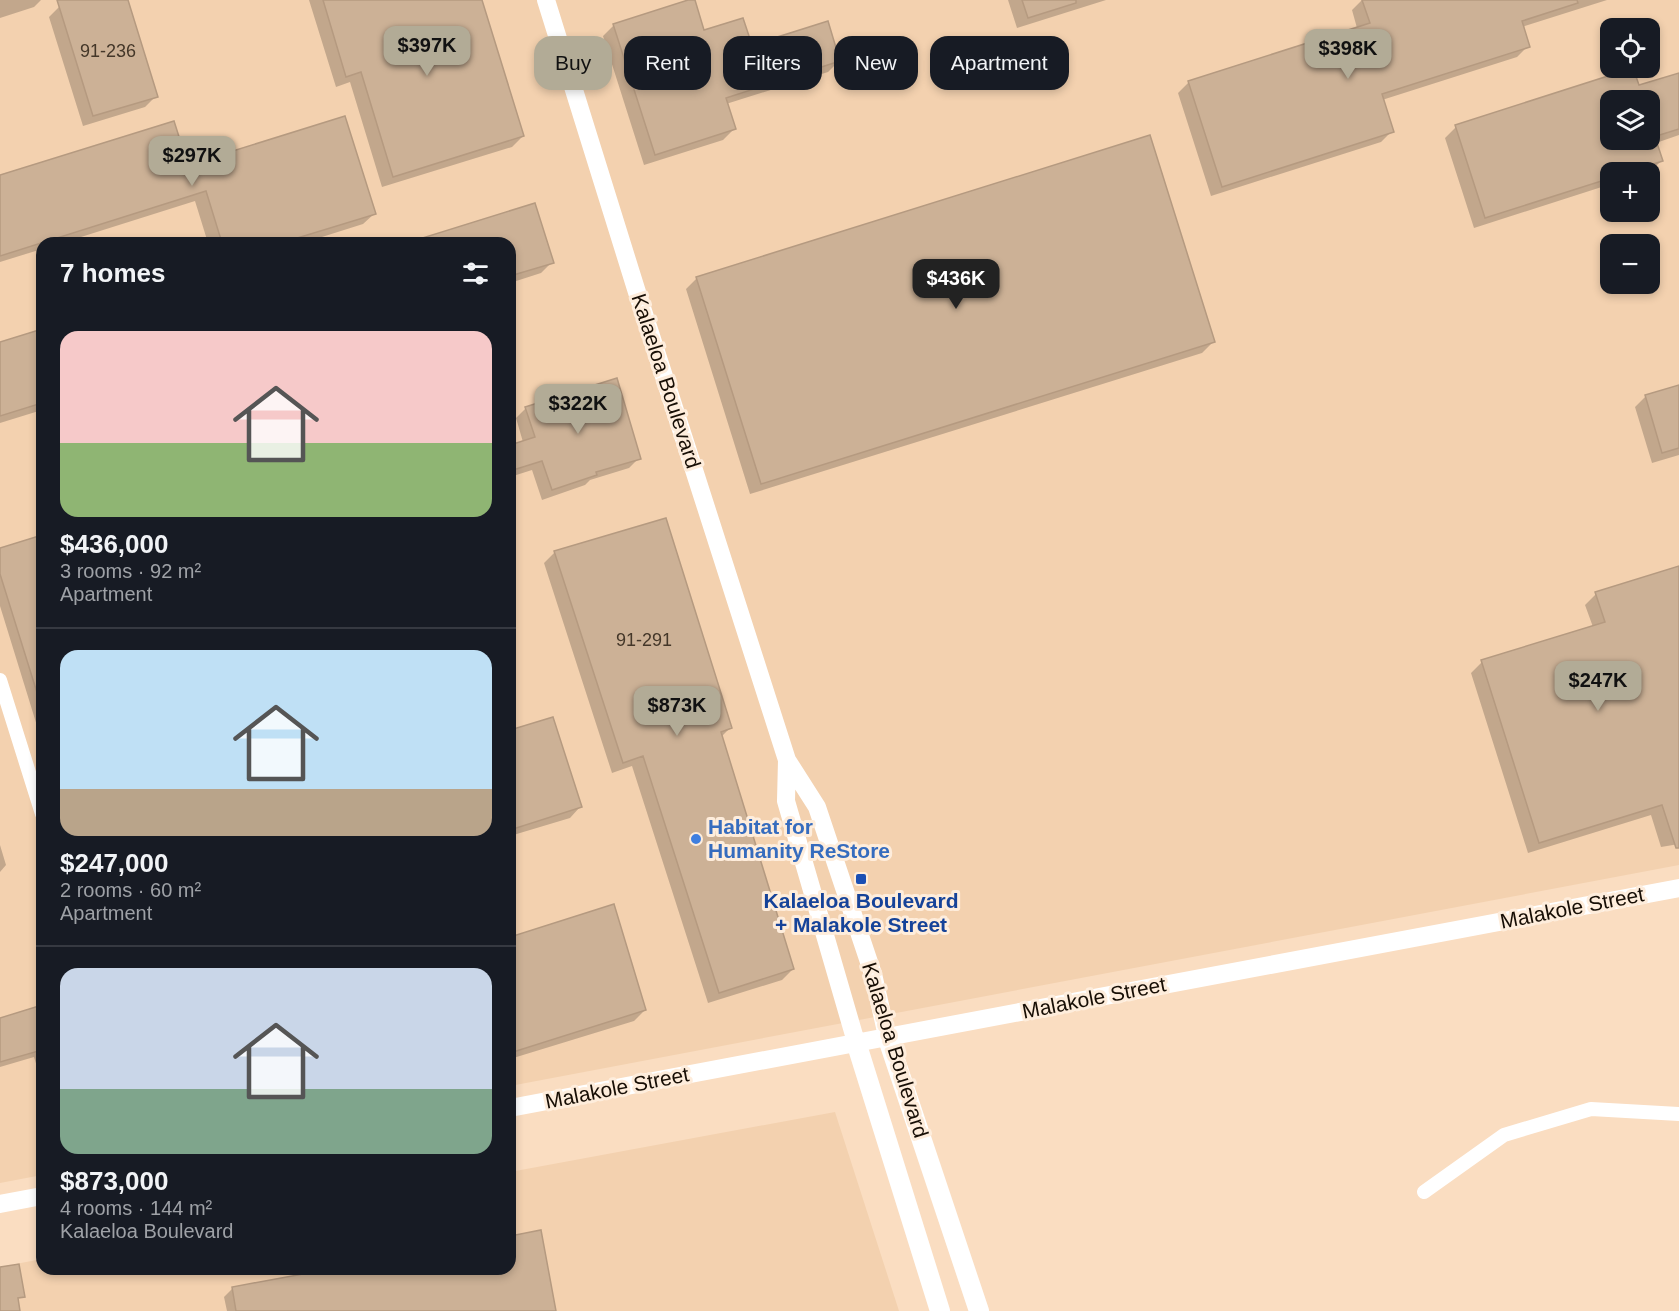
<!DOCTYPE html>
<html lang="en">
<head>
<meta charset="utf-8">
<style>
	body { margin:0; font-family:Arial,sans-serif; background:#20242c; color:#f1f3f6; height:100vh; display:flex; flex-direction:column; font-size:22px; white-space:nowrap }
	* { box-sizing:border-box; margin:0 }
	p { font-size:20px; color:#9ea1a6 }
	.icon { flex:none; width:33px; height:33px; fill:none; stroke:currentColor; stroke-width:2; stroke-linecap:round; stroke-linejoin:round }
	.map { position:relative; flex:1; overflow:hidden }
	.details { position:absolute; left:36px; top:237px; width:480px; height:1038px; display:flex; flex-direction:column; background:#171b24; border-radius:18px; box-shadow:0 3px 9px #0003 }
	.details>* { flex:none }
	.top-card { position:absolute; left:534px; top:36px; width:570px; height:54px; display:flex; gap:12px }
	.fabs { position:absolute; left:1600px; top:18px; display:grid; gap:12px }
	.fabs a { display:grid; place-items:center; width:60px; height:60px; border-radius:12px; background:#171b24; box-shadow:0 3px 9px #0003; font-size:30px }
	.price { position:absolute; translate:-50% -51px; padding:0 14px; border-radius:12px; background:#b2ab96; color:#111; font-size:20px; line-height:39px; filter:drop-shadow(0 2px 3px #0008) }
	.price::after { content:''; position:absolute; left:50%; top:36px; width:18px; height:14px; margin-left:-9px; background:inherit; clip-path:polygon(0 0,100% 0,50% 100%) }
	.price.on { background:#222; color:#fff }
	ul { padding:0; list-style:none }
	li { display:grid; align-content:center; gap:12px; height:318px; padding:0 24px }
	li+li { border-top:2px solid #363941 }
	li span { display:grid; place-items:center; height:186px; border-radius:18px; color:#555 }
	li>.icon { margin-inline-start:auto }
	span .icon { width:108px; height:108px; fill:#fffc; stroke-width:1 }
	li b { font-size:26px }
	h2 { display:flex; justify-content:space-between; align-items:center; height:72px; padding:0 24px; font-size:26px }
	.chip { padding:0 21px; border-radius:18px; background:#171b24; box-shadow:0 3px 9px #0003; font-size:21px; line-height:54px }
	.chip.on { background:#b2ab96; color:#111 }
	.map>svg:first-child { display:block }
</style>
</head>
<body>
<div class="map">
<svg width="1679" height="1311" viewBox="0 0 1679 1311">
	<rect width="100%" height="100%" fill="#faddc1"/>
	<!-- built -->
	<path fill="#f3d1af" fill-rule="evenodd" d="M 0,0 L 1679,0 L 1679,865 L 510,1086 L 510,243 L 42,243 L 42,1175 L 0,1183 ZM 1611,28 L 1650,28 L 1650,68 L 1611,68 ZM 1611,100 L 1650,100 L 1650,140 L 1611,140 ZM 1611,172 L 1650,172 L 1650,212 L 1611,212 ZM 1611,244 L 1650,244 L 1650,284 L 1611,284 Z
		M 835,1112 L 899,1311 L 0,1311 L 0,1267 L 42,1259 L 42,1269 L 510,1269 L 510,1172 Z"/>
	<!-- shadow -->
	<path fill="#0003" fill-rule="evenodd" d="M 0,0 L 41,0 L 34,7 L 0,18 Z
		M 75,0 L 126,0 L 156,96 L 145,107 L 83,126 L 49,17 L 60,6 Z
		M 309,0 L 480,0 L 523,136 L 512,147 L 382,187 L 350,82 L 336,87 Z
		M 1008,0 L 1106,0 L 1017,28 Z
		M 1362,0 L 1607,0 L 1522,27 L 1528,46 L 1517,57 L 1382,100 L 1392,131 L 1381,142 L 1211,196 L 1178,93 L 1189,82 L 1357,28 L 1352,10 Z
		M 614,25 L 703,32 L 751,47 L 839,61 L 828,72 L 726,104 L 734,129 L 723,140 L 644,165 L 603,36 Z
		M 1679,74 L 1679,135 L 1656,143 L 1661,161 L 1650,172 L 1611,172 L 1611,184 L 1474,228 L 1445,138 L 1456,127 L 1638,87 ZM 1611,100 L 1650,100 L 1650,140 L 1611,140 Z
		M 187,167 L 374,214 L 363,224 L 303,243 L 208,243 L 195,201 L 62,243 L 42,243 L 42,249 L 0,262 L 0,177 Z
		M 534,205 L 552,262 L 541,273 L 510,283 L 510,243 L 410,243 Z
		M 697,278 L 1213,342 L 1202,353 L 750,494 L 686,289 Z
		M 42,331 L 42,410 L 0,423 L 0,344 Z
		M 1679,387 L 1679,455 L 1652,463 L 1635,407 L 1646,396 Z
		M 526,408 L 639,458 L 629,468 L 590,480 L 585,485 L 542,500 L 532,470 L 510,477 L 510,446 L 523,442 L 516,418 Z
		M 42,536 L 42,742 L 0,606 L 0,549 Z
		M 555,552 L 730,728 L 721,737 L 793,969 L 782,980 L 708,1003 L 632,766 L 612,773 L 544,563 Z
		M 1679,568 L 1679,844 L 1661,847 L 1651,815 L 1528,853 L 1471,673 L 1482,662 L 1593,627 L 1585,605 L 1596,594 Z
		M 510,732 L 580,807 L 570,818 L 510,836 Z
		M 0,845 L 6,865 L 0,872 Z
		M 510,938 L 645,1010 L 634,1021 L 510,1059 Z
		M 42,1006 L 42,1083 L 34,1057 L 0,1067 L 0,1019 Z
		M 510,1237 L 554,1311 L 227,1311 L 224,1297 L 232,1289 L 339,1269 L 510,1269 Z"/>
	<!-- building -->
	<path fill="#ccb196" stroke="#b59a80" stroke-width="1.5" d="M 57,0 L 128,0 L 158,97 L 93,116 Z
		M 323,0 L 482,0 L 524,136 L 393,177 L 361,72 L 346,77 Z
		M 688,0 L 695,0 L 704,30 L 743,18 L 752,45 L 828,21 L 840,61 L 726,98 L 736,129 L 655,155 L 613,24 Z
		M 1022,0 L 1076,0 L 1076,3 L 1028,18 Z
		M 1362,0 L 1577,0 L 1578,3 L 1522,21 L 1530,47 L 1382,94 L 1394,132 L 1222,187 L 1188,81 L 1370,23 Z
		M 1633,68 L 1639,85 L 1679,73 L 1679,129 L 1650,138 L 1650,100 L 1611,100 L 1611,140 L 1656,140 L 1663,161 L 1627,172 L 1611,172 L 1611,178 L 1485,218 L 1455,125 Z
		M 345,116 L 376,214 L 281,243 L 222,243 L 206,191 L 0,256 L 0,175 L 174,121 L 188,165 Z
		M 1150,135 L 1215,342 L 761,484 L 696,277 Z
		M 535,203 L 554,263 L 510,276 L 510,243 L 416,243 L 416,240 Z
		M 42,329 L 42,403 L 0,416 L 0,342 Z
		M 617,378 L 641,459 L 596,472 L 597,475 L 552,490 L 542,461 L 510,471 L 510,445 L 535,437 L 525,407 Z
		M 1679,385 L 1679,448 L 1662,453 L 1645,395 Z
		M 666,518 L 732,728 L 721,732 L 794,969 L 719,993 L 643,756 L 623,763 L 554,551 Z
		M 42,535 L 42,698 L 39,699 L 0,574 L 0,548 Z
		M 1679,566 L 1679,848 L 1676,848 L 1662,805 L 1539,843 L 1481,660 L 1605,622 L 1595,592 Z
		M 553,717 L 582,807 L 510,830 L 510,730 Z
		M 614,904 L 646,1010 L 510,1053 L 510,937 Z
		M 42,1005 L 42,1050 L 0,1062 L 0,1018 Z
		M 541,1230 L 556,1311 L 236,1311 L 232,1287 L 330,1269 L 510,1269 L 510,1236 Z
		M 19,1264 L 25,1297 L 18,1298 L 20,1311 L 0,1311 L 0,1267 Z"/>
	<g fill="none" stroke-linecap="round" stroke-linejoin="round">
		<!-- minor -->
		<path stroke="#fff" stroke-width="14" d="M 0,680 L 42,814
			M 1424,1192 L 1504,1135 L 1591,1109 L 1679,1114"/>
		<!-- tertiary -->
		<path stroke="#fff" stroke-width="18" d="M 546,0 L 636,289 L 787,760 L 817,807 L 873,974 L 887,1036
			M 787,760 L 786,801 L 856,1042
			M 510,1108 L 1679,888
			M 0,1204 L 42,1196"/>
		<!-- secondary -->
		<path stroke="#fff" stroke-width="20" d="M 887,1036 L 979,1311
			M 856,1042 L 940,1311"/>
	</g>
	<!-- markers -->
	<circle fill="#3f7fe0" stroke="#feeddc" stroke-width="2" cx="696" cy="839" r="6"/>
	<rect fill="#1a4fb4" stroke="#feeddc" stroke-width="2" x="855" y="873" width="12" height="12" rx="3"/>
	<g text-anchor="middle" stroke-width="6" stroke-linejoin="round" paint-order="stroke">
		<!-- number labels -->
		<g font-size="18" fill="#443729">
			<text x="108" y="57">91-236</text>
			<text x="644" y="646">91-291</text>
		</g>
		<!-- street labels -->
		<g font-size="21" fill="#170e05" stroke="#feeddc">
			<text transform="translate(666 381) rotate(72)" y="7">Kalaeloa Boulevard</text>
			<text transform="translate(1572 908) rotate(-11)" y="7">Malakole Street</text>
			<text transform="translate(1094 998) rotate(-11)" y="7">Malakole Street</text>
			<text transform="translate(895 1050) rotate(73)" y="7">Kalaeloa Boulevard</text>
			<text transform="translate(617 1088) rotate(-11)" y="7">Malakole Street</text>
		</g>
		<!-- shop labels -->
		<g font-size="21" font-weight="bold" fill="#366cbe" stroke="#feeddc" text-anchor="start">
			<text x="708" y="834">Habitat for<tspan x="708" dy="24">Humanity ReStore</tspan></text>
		</g>
		<!-- transit labels -->
		<g font-size="21" font-weight="bold" fill="#164399" stroke="#feeddc">
			<text x="861" y="908">Kalaeloa Boulevard<tspan x="861" dy="24">+ Malakole Street</tspan></text>
		</g>
	</g>
</svg>
<div class="fabs">
<a><svg class="icon" aria-label="locate" viewBox="0 0 24 24"><circle cx="12" cy="12" r="6"/><path d="M12 2v4M12 18v4M2 12h4M18 12h4"/></svg></a>
<a><svg class="icon" aria-label="layers" viewBox="0 0 24 24"><path d="M12 4l9 5-9 5-9-5zM3 14l9 5 9-5"/></svg></a>
<a>+</a>
<a>−</a>
</div>
<b class="price" style="left:427px;top:77px">$397K</b>
<b class="price" style="left:1348px;top:80px">$398K</b>
<b class="price" style="left:192px;top:187px">$297K</b>
<b class="price on" style="left:956px;top:310px">$436K</b>
<b class="price" style="left:578px;top:435px">$322K</b>
<b class="price" style="left:1598px;top:712px">$247K</b>
<b class="price" style="left:677px;top:737px">$873K</b>
<div class="top-card">
<a class="chip on">Buy</a>
<a class="chip">Rent</a>
<a class="chip">Filters</a>
<a class="chip">New</a>
<a class="chip">Apartment</a>
</div>
<section class="details">
<h2>7 homes<svg class="icon" aria-label="filters" viewBox="0 0 24 24"><path d="M4 7h16M4 17h16"/><circle cx="9" cy="7" r="2"/><circle cx="15" cy="17" r="2"/></svg></h2>
<ul>
<li><span style="background:linear-gradient(#f6c9c9 60%,#8fb573 0)"><svg class="icon" aria-label="home" viewBox="0 0 24 24"><path d="M3 11l9-7 9 7M6 9v11h12V9"/></svg></span><div><b>$436,000</b><p>3 rooms · 92 m²</p><p>Apartment</p></div></li>
<li><span style="background:linear-gradient(#bfe0f5 75%,#b9a48a 0)"><svg class="icon" aria-label="home" viewBox="0 0 24 24"><path d="M3 11l9-7 9 7M6 9v11h12V9"/></svg></span><div><b>$247,000</b><p>2 rooms · 60 m²</p><p>Apartment</p></div></li>
<li><span style="background:linear-gradient(#c9d6e8 65%,#7fa58c 0)"><svg class="icon" aria-label="home" viewBox="0 0 24 24"><path d="M3 11l9-7 9 7M6 9v11h12V9"/></svg></span><div><b>$873,000</b><p>4 rooms · 144 m²</p><p>Kalaeloa Boulevard</p></div></li>
</ul>
</section>
</div>
</body>
</html>
